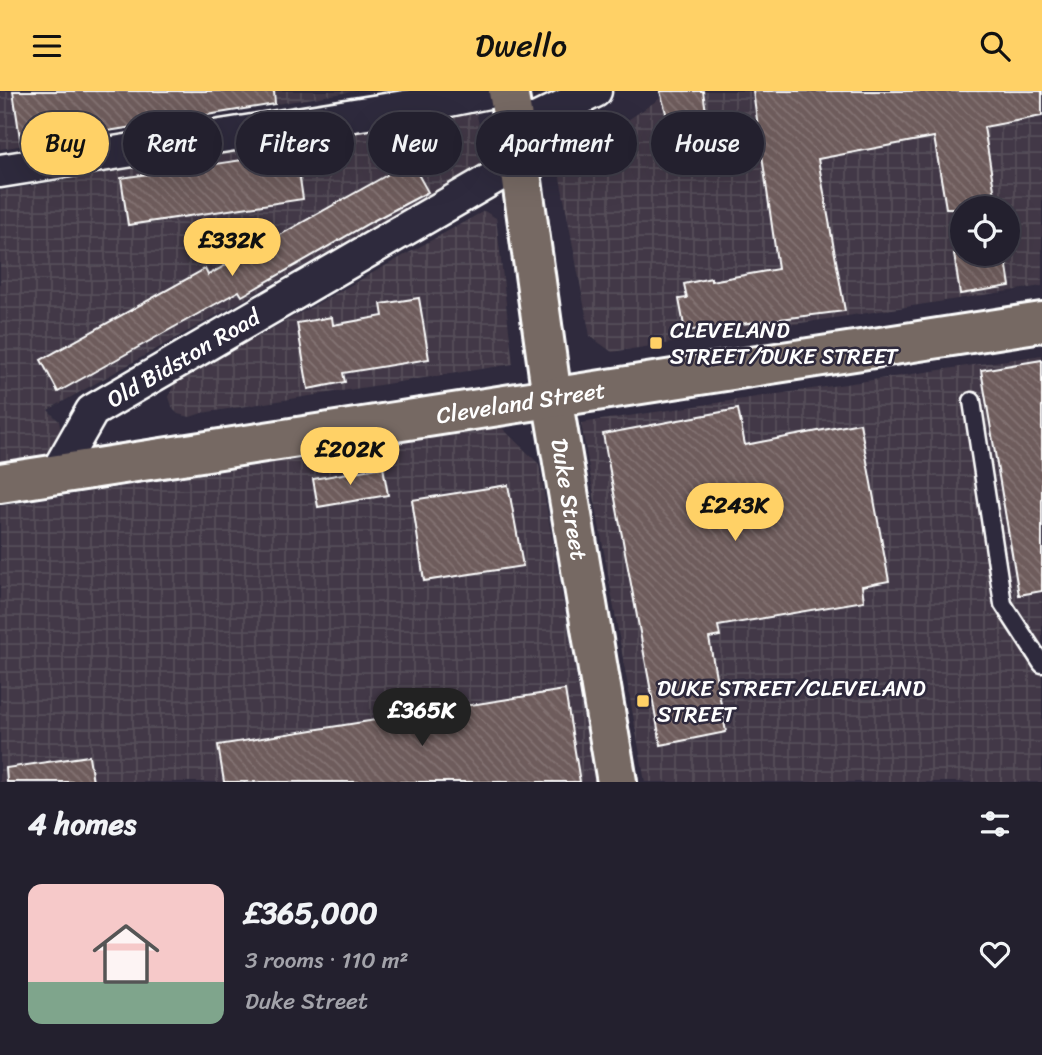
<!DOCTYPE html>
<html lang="en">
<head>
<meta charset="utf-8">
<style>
	body { margin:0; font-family:Sriracha,sans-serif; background:#2f2d3a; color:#f1f3f6; height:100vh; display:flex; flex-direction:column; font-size:26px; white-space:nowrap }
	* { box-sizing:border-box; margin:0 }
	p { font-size:23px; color:#a3a3aa }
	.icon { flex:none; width:38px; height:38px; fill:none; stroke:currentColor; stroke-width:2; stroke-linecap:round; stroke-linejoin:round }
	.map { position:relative; height:691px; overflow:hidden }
	.side { display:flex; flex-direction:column; background:#23202e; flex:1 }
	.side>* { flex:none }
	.hud { position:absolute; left:21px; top:21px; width:1001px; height:63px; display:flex; gap:14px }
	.tools { position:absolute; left:950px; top:105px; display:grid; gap:14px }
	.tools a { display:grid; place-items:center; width:70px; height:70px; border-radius:50%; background:#23202e; box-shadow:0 7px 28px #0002,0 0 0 2px #403e4a; font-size:35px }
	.price { position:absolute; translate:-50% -60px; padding:0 16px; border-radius:24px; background:#ffd166; color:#111; font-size:23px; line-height:46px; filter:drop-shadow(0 2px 4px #0008) }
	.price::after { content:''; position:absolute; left:50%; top:42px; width:21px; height:16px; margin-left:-10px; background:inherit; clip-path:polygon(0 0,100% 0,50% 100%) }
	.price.on { background:#222; color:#fff }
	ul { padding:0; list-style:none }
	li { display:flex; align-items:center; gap:21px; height:175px; padding:0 28px }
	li+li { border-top:2px solid #403e4a }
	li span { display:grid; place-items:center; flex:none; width:196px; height:140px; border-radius:14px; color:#555 }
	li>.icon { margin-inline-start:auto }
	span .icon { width:84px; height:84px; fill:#fffc; stroke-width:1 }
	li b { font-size:30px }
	h2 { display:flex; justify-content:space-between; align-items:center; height:84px; padding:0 28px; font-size:30px }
	.tag { padding:0 24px; border-radius:32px; background:#23202e; box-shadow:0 7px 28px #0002,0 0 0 2px #403e4a; font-size:24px; line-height:63px }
	.tag.on { background:#ffd166; color:#111 }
	header { display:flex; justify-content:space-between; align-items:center; height:91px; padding:0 28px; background:#ffd166; color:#111; font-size:32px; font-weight:600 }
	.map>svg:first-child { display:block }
</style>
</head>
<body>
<header><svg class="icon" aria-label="menu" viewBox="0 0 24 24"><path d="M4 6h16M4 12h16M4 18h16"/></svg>Dwello<svg class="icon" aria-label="search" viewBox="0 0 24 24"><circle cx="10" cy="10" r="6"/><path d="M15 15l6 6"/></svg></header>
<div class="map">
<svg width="1042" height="691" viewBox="0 0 1042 691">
	<defs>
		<pattern id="industrial-grid" width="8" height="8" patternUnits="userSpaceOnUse" patternTransform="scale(1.75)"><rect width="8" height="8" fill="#423946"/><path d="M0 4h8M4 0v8" fill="none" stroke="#554d58"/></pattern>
		<pattern id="building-back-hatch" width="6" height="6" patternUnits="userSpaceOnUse" patternTransform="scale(1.75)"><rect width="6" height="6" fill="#6e5c5b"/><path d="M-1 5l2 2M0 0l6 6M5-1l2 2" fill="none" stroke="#847474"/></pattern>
	</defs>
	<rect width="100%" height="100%" fill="#2f2a3d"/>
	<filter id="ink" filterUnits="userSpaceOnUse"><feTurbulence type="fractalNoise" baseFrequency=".0143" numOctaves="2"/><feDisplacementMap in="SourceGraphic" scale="14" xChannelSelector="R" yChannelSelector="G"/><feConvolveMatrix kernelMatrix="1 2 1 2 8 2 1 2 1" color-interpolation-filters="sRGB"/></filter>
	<g filter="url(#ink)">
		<!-- industrial -->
		<path fill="url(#industrial-grid)" fill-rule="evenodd" d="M 0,0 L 356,0 L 0,58 Z
			M 671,0 L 1042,0 L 1042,195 L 612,261 L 590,245 L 558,76 ZM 962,117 L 1008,117 L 1008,163 L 962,163 Z
			M 476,20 L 487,72 L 48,319 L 59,330 L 62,346 L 48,366 L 0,374 L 0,100 Z
			M 484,120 L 496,127 L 513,273 L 202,322 L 190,326 L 178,323 L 173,318 L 169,306 L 173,294 L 178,290 Z
			M 1042,264 L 1042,691 L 645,691 L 581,332 Z
			M 501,336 L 539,373 L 595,691 L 0,691 L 0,415 Z"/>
		<!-- building -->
		<path fill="url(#building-back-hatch)" stroke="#fff" stroke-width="2" d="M 13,0 L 274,0 L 275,13 L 21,54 Z
			M 660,0 L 703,0 L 706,21 L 671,40 Z
			M 753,0 L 1042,0 L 1042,25 L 984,36 L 997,117 L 946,117 L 934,46 L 818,68 L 845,220 L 685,240 L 679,208 L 687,207 L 684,193 L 711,187 L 711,190 L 778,178 Z
			M 296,61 L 303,108 L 128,134 L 121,87 Z
			M 410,69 L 428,101 L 371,131 L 242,205 L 239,200 L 58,301 L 41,269 L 205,178 L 208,184 L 387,84 L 387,82 Z
			M 954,163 L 1005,163 L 1010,195 L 960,203 Z
			M 419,207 L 429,268 L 343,282 L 345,291 L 308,298 L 297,232 L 332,226 L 333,234 L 383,225 L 381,213 Z
			M 1042,269 L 1042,500 L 1019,504 L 981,279 Z
			M 738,318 L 745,354 L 860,332 L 889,490 L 862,495 L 864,510 L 718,535 L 720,545 L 709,547 L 726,641 L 661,654 L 603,343 Z
			M 383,376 L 388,404 L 318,416 L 313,388 Z
			M 508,394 L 523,475 L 424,490 L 412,409 Z
			M 565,599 L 580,691 L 224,691 L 218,654 Z
			M 89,665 L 93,691 L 7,691 L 6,677 Z"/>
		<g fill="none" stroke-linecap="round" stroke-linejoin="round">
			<!-- lane casing -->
			<g stroke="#fff" stroke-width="21">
				<path id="lane" d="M 972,310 L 1003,513 L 1042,573"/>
			</g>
			<!-- street casing -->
			<g stroke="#fff" stroke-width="37">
				<g id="street">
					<path d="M 515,39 L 595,0"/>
					<path d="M 0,80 L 449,9 L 493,0"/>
					<path id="s1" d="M 56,383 L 92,320 L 519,72"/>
				</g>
			</g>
			<!-- primary casing -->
			<g stroke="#fff" stroke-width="44">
				<g id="primary">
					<path id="s2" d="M 508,0 L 515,39 L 552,306 L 617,691"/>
					<path id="s3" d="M 0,392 L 1042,231"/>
				</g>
			</g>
			<!-- lane -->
			<use href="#lane" stroke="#2f2a3d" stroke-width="16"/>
			<!-- street -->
			<use href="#street" stroke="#2f2a3d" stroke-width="32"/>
			<!-- primary -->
			<use href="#primary" stroke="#766964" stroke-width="38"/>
		</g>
	</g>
	<!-- markers -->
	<g fill="#ffd166" stroke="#2f2a3d" stroke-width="2.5">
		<rect x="649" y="245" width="14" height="14" rx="3.5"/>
		<rect x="636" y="603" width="14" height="14" rx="3.5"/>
	</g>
	<g text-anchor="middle" stroke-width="5" stroke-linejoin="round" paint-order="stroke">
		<!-- poi labels -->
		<g font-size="23" fill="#fff" stroke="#2f2a3d" text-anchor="start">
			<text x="670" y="247">CLEVELAND<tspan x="670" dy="26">STREET/DUKE STREET</tspan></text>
			<text x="657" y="605">DUKE STREET/CLEVELAND<tspan x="657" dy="26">STREET</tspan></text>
		</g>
		<!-- street labels -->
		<g font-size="23" fill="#fff" stroke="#2f2a3d">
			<text dy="8" stroke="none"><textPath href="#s1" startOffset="178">Old Bidston Road</textPath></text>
			<text dy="8" stroke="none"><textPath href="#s3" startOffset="527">Cleveland Street</textPath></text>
			<text dy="8" stroke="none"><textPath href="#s2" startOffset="413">Duke Street</textPath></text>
		</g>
	</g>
</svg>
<div class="tools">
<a><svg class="icon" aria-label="locate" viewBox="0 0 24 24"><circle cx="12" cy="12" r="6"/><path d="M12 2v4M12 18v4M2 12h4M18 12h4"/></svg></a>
</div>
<b class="price" style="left:232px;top:187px">£332K</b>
<b class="price" style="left:350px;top:396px">£202K</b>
<b class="price" style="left:735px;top:452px">£243K</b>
<b class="price on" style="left:422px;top:657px">£365K</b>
<div class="hud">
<a class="tag on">Buy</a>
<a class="tag">Rent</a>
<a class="tag">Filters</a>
<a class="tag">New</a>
<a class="tag">Apartment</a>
<a class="tag">House</a>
</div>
</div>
<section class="side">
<h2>4 homes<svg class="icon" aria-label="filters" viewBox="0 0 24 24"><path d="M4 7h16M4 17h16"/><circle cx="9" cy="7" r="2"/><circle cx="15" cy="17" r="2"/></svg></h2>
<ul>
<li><span style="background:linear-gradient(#f6c9c9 70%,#7fa58c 0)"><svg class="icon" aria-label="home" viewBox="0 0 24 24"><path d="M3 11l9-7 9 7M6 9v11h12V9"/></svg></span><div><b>£365,000</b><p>3 rooms · 110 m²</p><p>Duke Street</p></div><svg class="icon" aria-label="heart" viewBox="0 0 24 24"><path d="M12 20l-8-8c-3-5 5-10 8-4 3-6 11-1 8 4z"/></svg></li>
</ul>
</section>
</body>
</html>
